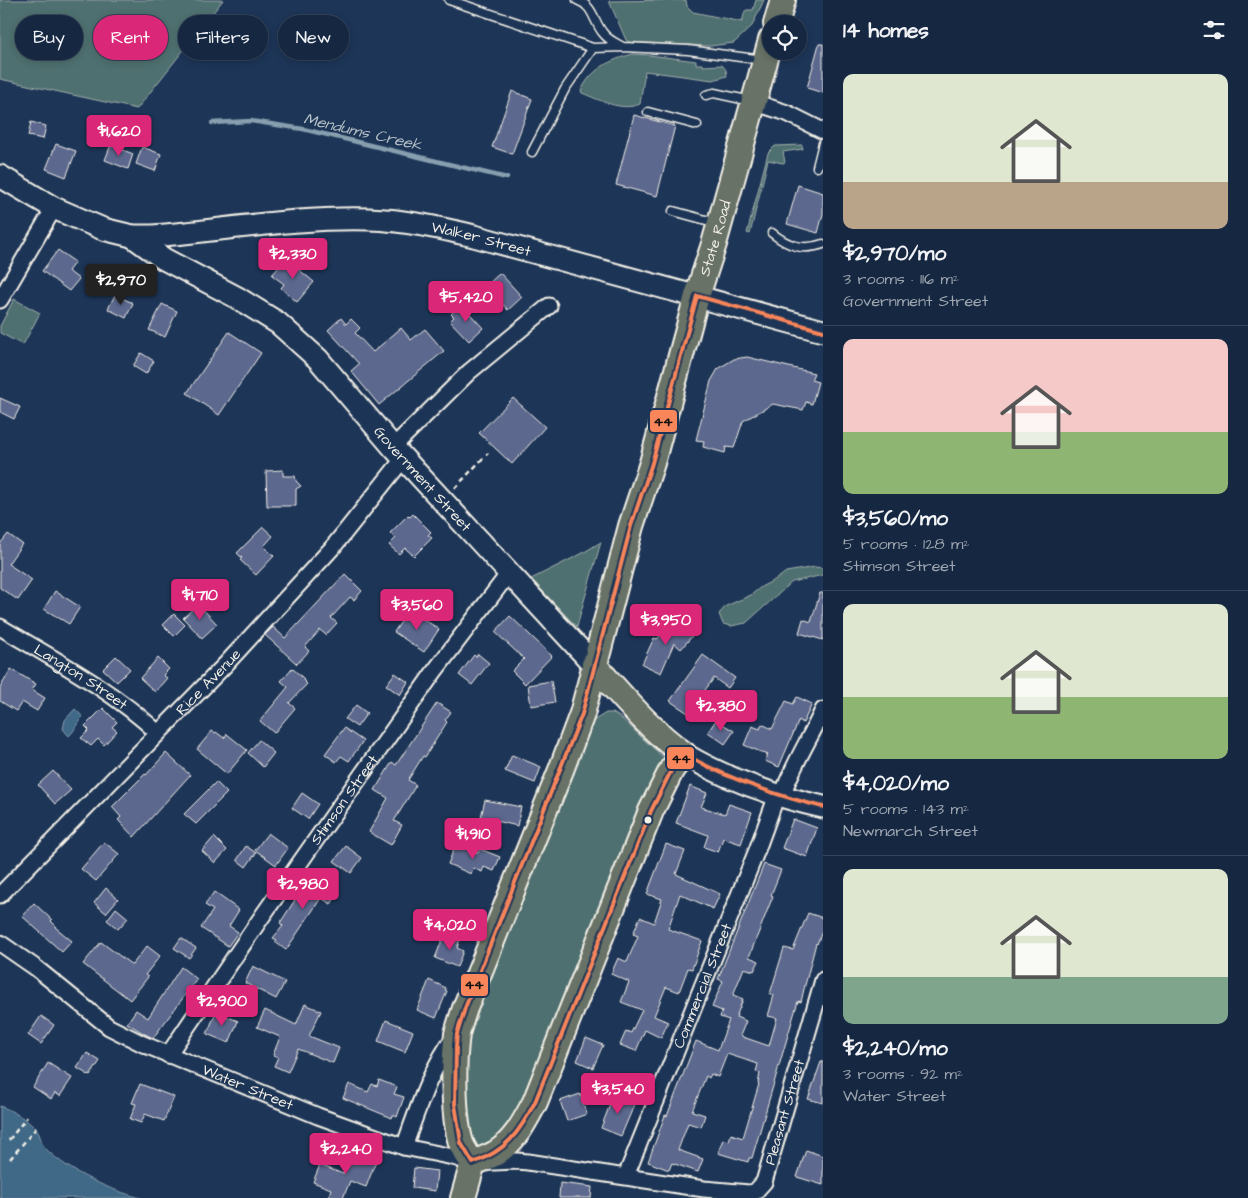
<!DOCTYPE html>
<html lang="en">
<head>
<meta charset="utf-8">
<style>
	body { margin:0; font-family:"Architects Daughter",sans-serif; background:#1f3048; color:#f1f3f6; height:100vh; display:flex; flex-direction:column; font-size:19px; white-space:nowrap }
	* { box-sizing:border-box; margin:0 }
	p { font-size:16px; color:#9ea6b1 }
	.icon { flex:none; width:28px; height:28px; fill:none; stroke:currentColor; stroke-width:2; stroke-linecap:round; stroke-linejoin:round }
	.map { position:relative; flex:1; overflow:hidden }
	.sheet { display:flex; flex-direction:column; background:#162841; width:425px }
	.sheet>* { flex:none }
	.guide { position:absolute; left:15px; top:15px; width:475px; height:45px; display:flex; gap:10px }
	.tools { position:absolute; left:762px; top:15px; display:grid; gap:10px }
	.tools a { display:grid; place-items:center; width:45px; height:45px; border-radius:50%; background:#162841; box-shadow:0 2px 8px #0003,0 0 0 1px #35445a; font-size:25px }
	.price { position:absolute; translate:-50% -42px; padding:0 11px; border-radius:5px; background:#db2777; color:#fff; font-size:16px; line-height:32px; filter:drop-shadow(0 1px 2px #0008) }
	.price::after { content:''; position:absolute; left:50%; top:30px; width:15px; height:11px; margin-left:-8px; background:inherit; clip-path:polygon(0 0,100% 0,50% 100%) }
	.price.active { background:#222; color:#fff }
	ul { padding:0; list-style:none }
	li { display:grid; align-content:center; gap:10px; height:265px; padding:0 20px }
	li+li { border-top:1px solid #35445a }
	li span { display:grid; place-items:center; height:155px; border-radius:10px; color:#555 }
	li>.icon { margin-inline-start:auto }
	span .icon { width:90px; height:90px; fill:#fffc; stroke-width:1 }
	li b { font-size:21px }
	h2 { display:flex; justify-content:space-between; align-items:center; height:60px; padding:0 20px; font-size:21px }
	.tag { padding:0 18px; border-radius:22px; background:#162841; box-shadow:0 2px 8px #0003,0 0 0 1px #35445a; font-size:18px; line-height:45px }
	.tag.active { background:#db2777; color:#fff }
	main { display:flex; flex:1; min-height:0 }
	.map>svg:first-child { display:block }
</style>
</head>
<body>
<main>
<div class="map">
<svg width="823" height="1198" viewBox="0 0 823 1198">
	<rect width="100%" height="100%" fill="#1d3557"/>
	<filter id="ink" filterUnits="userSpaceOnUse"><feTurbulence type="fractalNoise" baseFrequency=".02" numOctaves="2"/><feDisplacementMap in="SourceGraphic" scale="10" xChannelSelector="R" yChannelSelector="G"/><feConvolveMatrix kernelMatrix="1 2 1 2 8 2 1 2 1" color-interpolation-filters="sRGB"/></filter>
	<g filter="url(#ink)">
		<!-- green -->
		<path fill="#4f6f6f" stroke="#a2b0ac" d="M 0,0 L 223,0 L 137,109 L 0,79 Z
			M 686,0 L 687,6 L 693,12 L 742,22 L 745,11 L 747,10 L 753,10 L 756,0 L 764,0 L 752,26 L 734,43 L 710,46 L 628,42 L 626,40 L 609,1 Z
			M 633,54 L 649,55 L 696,61 L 696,64 L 703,64 L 703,66 L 722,65 L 726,70 L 727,76 L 713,80 L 645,71 L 640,104 C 621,112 600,100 582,93 L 581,91 C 591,69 610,60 633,54 Z
			M 802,145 L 803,149 L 783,152 L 785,162 L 783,163 L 768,160 L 750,234 L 747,233 L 768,153 L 775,146 Z
			M 14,299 L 40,313 L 23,345 L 0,333 L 0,326 Z
			M 601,542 L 580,615 L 577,627 L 531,579 L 581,554 Z
			M 815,567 L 823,568 L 823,575 L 792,582 L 746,623 L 731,626 L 723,624 L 719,614 L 726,606 L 751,595 L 761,587 L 778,578 L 786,572 Z
			M 606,713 L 613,713 L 621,718 L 666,760 L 538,1071 C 523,1099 507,1135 478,1151 L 466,1137 L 465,1034 L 588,724 Z"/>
		<!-- water -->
		<path fill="#3f6887" stroke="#879fae" d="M 75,709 L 83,717 C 76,723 76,730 69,736 L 63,729 L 65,720 Z
			M 0,1106 C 11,1110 31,1121 38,1132 C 41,1137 41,1144 46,1149 C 69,1172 109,1190 141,1198 L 0,1198 Z"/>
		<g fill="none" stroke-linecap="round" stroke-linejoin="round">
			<!-- stream -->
			<path stroke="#879fae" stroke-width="4.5" d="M 212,123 L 251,121 L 303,129 L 507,178"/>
		</g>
		<!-- building -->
		<path fill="#5c678e" stroke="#f4f1e8" d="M 819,44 L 823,44 L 823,93 L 807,88 Z
			M 512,91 L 532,99 L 512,154 L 492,147 Z
			M 634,115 L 675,126 L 657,196 L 616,185 Z
			M 31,122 L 46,126 L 43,139 L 28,136 Z
			M 56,144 L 76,151 L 66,177 L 46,169 Z
			M 113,146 L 133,154 L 128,169 L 105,160 L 110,147 Z
			M 142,147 L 161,154 L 155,171 L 136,164 Z
			M 798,185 L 823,193 L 823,214 L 818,233 L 787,224 Z
			M 58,250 L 75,262 L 68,271 L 79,279 L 69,291 L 42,271 Z
			M 286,259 L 314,282 L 297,302 L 281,288 L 284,284 L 272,275 Z
			M 500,273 L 522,297 L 508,310 L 486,286 Z
			M 115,295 L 133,303 L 126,318 L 108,309 Z
			M 162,304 L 177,311 L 165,337 L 149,330 Z
			M 461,304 L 483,328 L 469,341 L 450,321 L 454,317 L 451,314 Z
			M 341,318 L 346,324 L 351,319 L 360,328 L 355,333 L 373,352 L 401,328 L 411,340 L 425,329 L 444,351 L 379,405 L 351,371 L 359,364 L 328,330 Z
			M 229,332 L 261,353 L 219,415 L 187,393 Z
			M 141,353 L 154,361 L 146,374 L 133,366 Z
			M 747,357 L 814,373 L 811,380 L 818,382 L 812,404 L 806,402 L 803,410 L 773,404 L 743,421 L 734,448 L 726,447 L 725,453 L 703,447 L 704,441 L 696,440 L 711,381 L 718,369 L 724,365 L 734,359 Z
			M 0,398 L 20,407 L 14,419 L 0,412 Z
			M 513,398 L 545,427 L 512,464 L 479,433 Z
			M 283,470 L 283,476 L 295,476 L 296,481 L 301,486 L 296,489 L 296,506 L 267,506 L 266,471 Z
			M 413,514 L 431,532 L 428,535 L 432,538 L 414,556 L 405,548 L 399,554 L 389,545 L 396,538 L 390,533 L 408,515 L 410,517 Z
			M 263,527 L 273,536 L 264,546 L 274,556 L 256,575 L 240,560 L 242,558 L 237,553 Z
			M 8,534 L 22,544 L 8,564 L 32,580 L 18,600 L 0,588 L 0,544 Z
			M 345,574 L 362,591 L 354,600 L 350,597 L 331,618 L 337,623 L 326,635 L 320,630 L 305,647 L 309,651 L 297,664 L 265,635 L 273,627 L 285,638 Z
			M 55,591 L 80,607 L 69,624 L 44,609 Z
			M 820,593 L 823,593 L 823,640 L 799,633 L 803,619 L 811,622 Z
			M 198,604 L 217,624 L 202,638 L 183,618 Z
			M 409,610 L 439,629 L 424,652 L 394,632 Z
			M 174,614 L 185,625 L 174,636 L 163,625 Z
			M 510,616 L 552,656 L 525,684 L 512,671 L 524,659 L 495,632 Z
			M 676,619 L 693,635 L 681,649 L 674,643 L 661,673 L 642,664 L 654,638 L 657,639 Z
			M 478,654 L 489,663 L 472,685 L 459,675 L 474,655 L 476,657 Z
			M 703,655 L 735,678 L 728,688 L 714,678 L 688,713 L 670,701 Z
			M 116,656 L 130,669 L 117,682 L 103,669 Z
			M 158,658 L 169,669 L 163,675 L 167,678 L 155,692 L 140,678 Z
			M 292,668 L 304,679 L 303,680 L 307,684 L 289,703 L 295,708 L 274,733 L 260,721 L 288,687 L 281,681 Z
			M 11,669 L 36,684 L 32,690 L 45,698 L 37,711 L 22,702 L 16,711 L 0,701 L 0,688 Z
			M 395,673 L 408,682 L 400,695 L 386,685 Z
			M 551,681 L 555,702 L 531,706 L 528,685 Z
			M 797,697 L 812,704 L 803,723 L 799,720 L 779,767 L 765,761 L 768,755 L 744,745 L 752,726 L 760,729 L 762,724 L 772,729 L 786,701 L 793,704 Z
			M 437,703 L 451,712 L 445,720 L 447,722 L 425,757 L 423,756 L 408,780 L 416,785 L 394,821 L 402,825 L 391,845 L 369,832 L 388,798 L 375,790 L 392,762 L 396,765 Z
			M 356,705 L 367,713 L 357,727 L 345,719 Z
			M 103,708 L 117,722 L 112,727 L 117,731 L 104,745 L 98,739 L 91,746 L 81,738 L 89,730 L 85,726 Z
			M 716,720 L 734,731 L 725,744 L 708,732 Z
			M 344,728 L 363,741 L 349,761 L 341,756 L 336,762 L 325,754 Z
			M 212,731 L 215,733 L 216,732 L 224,738 L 227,734 L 247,750 L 227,774 L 197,749 Z
			M 259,740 L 274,753 L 263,767 L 248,753 Z
			M 166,753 L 190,775 L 134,837 L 118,820 L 121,817 L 112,807 L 145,774 L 146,775 Z
			M 512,755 L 541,767 L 535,783 L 505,771 Z
			M 53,771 L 71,790 L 55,804 L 38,785 Z
			M 216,782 L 227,793 L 196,824 L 184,814 Z
			M 690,786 L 707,793 L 701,807 L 725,814 L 729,804 L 752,812 L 741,844 L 723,838 L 718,852 L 704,847 L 708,835 L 676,823 Z
			M 302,793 L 318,804 L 308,819 L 292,808 Z
			M 485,800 L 521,807 L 517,826 L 481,817 Z
			M 793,819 L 817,828 L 807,857 L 782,848 Z
			M 268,833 L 288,848 L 276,865 L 255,850 Z
			M 214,837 L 227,850 L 215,863 L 202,851 Z
			M 104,842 L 119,854 L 96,881 L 81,869 Z
			M 456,844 L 478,853 L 480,849 L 500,857 L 494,871 L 484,867 L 482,872 L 473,868 L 471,874 L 448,864 Z
			M 666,844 L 685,851 L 676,874 L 720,894 L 713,909 L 680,894 L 668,929 L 702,941 L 692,969 L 688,968 L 679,992 L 666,987 L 654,1016 L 668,1022 L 661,1038 L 645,1030 L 636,1051 L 620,1045 L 626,1031 L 631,1033 L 642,1010 L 621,1002 L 629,982 L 611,974 L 618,958 L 627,962 L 638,936 L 633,934 L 640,917 L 654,923 L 662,899 L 647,894 Z
			M 246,846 L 256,853 L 246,867 L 237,860 Z
			M 346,846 L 362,858 L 351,873 L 334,861 Z
			M 764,864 L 781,870 L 771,895 L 773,896 L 749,957 L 759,961 L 754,971 L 744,968 L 733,995 L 743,999 L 736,1017 L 746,1021 L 740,1036 L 769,1046 L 777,1018 L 768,1016 L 774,995 L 770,994 L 784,948 L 793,950 L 808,913 L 823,918 L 823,929 L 817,944 L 816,943 L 804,989 L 801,1002 L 798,1001 L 752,1158 L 749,1158 L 748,1162 L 718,1153 L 723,1139 L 729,1141 L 731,1134 L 743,1138 L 759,1084 L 758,1084 L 760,1073 L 756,1072 L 758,1064 L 727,1054 L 718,1077 L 711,1074 L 709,1078 L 706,1076 L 692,1111 L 705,1115 L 701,1127 L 688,1123 L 678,1150 L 703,1159 L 698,1172 L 672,1163 L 669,1170 L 648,1162 L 665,1115 L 667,1116 L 696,1041 L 718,1050 L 729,1020 L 720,1017 L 722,1011 L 712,1007 L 723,981 L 718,979 Z
			M 310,877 L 327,888 L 329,885 L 339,892 L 331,904 L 321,898 L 286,950 L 275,942 L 277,940 L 273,938 L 283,926 L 280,923 Z
			M 106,888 L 118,899 L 106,913 L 94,903 Z
			M 214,892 L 239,910 L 229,926 L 238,932 L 228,946 L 201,928 L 213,910 L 205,905 Z
			M 34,903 L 52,920 L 51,921 L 56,926 L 55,927 L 72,941 L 62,952 L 22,916 Z
			M 116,908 L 128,918 L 118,929 L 107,920 Z
			M 445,933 L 460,939 L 457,948 L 463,951 L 457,967 L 435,958 Z
			M 181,938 L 196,948 L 189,958 L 174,948 Z
			M 101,942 L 132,965 L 147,946 L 160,956 L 145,975 L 148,977 L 130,1000 L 83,964 Z
			M 253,966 L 285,982 L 276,999 L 245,983 Z
			M 181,967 L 197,979 L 153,1038 L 143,1033 L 127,1023 L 136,1010 L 148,1018 Z
			M 429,980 L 446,988 L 445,990 L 447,991 L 436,1018 L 417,1010 Z
			M 305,1004 L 321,1011 L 309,1036 L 339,1048 L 333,1063 L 298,1049 L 288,1072 L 274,1066 L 278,1057 L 273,1055 L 280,1037 L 257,1027 L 265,1010 L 296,1025 Z
			M 216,1012 L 238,1021 L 229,1043 L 207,1034 Z
			M 41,1016 L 54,1025 L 41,1044 L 28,1035 Z
			M 386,1020 L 413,1031 L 405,1052 L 378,1041 Z
			M 586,1038 L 603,1045 L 593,1068 L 577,1061 Z
			M 87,1053 L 100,1061 L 90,1076 L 77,1068 Z
			M 821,1062 L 823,1062 L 823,1103 L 808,1099 Z
			M 48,1063 L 72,1078 L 60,1096 L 55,1093 L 51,1099 L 33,1087 Z
			M 379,1080 L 397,1087 L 394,1094 L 404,1097 L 397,1117 L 393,1115 L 392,1118 L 343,1098 L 349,1084 L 368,1092 L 372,1084 L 377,1086 Z
			M 140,1084 L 174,1097 L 164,1121 L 145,1114 L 141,1123 L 130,1119 L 136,1104 L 132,1103 Z
			M 580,1094 L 587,1114 L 567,1121 L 560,1101 Z
			M 614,1094 L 635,1103 L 621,1136 L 601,1128 Z
			M 806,1150 L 823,1156 L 823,1185 L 797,1177 Z
			M 352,1152 L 376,1161 L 366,1187 L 350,1181 L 343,1198 L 338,1198 L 329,1195 L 331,1189 L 313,1182 L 320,1165 L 343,1174 Z
			M 414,1168 L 437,1171 L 435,1191 L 412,1188 Z
			M 560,1183 L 592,1187 L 591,1198 L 559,1198 Z"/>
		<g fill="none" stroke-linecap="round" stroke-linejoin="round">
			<!-- lane casing -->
			<g stroke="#f4f1e8" stroke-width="11">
				<path id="lane" d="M 449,0 L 593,48 L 623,47 L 688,50 L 763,60
					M 577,0 C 594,6 593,21 603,33 C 608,40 616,43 623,47
					M 706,95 L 714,93 L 751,101
					M 648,112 L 697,125
					M 532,152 L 565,89 L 593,48
					M 817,167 L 823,143
					M 673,211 L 717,223
					M 772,233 C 788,246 803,251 823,244"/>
			</g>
			<!-- street casing -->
			<g stroke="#f4f1e8" stroke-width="19">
				<g id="street">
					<path d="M 753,102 L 787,113 L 823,131"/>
					<path d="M 0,300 L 54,208"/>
					<path d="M 393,447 L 469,372 L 549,306"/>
					<path id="s1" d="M 0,627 C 55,660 111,689 158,733"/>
					<path d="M 782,796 C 792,766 810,739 823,710"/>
					<path id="s2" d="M 0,895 L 225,665 L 333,547 L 404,458"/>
					<path id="s3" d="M 0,943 L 36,968 L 109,1027 L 143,1044 L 318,1116 L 404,1147 L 453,1157 L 473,1163 L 517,1161 L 528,1162 L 704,1189 L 749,1193 L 755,1192 L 764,1182 L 823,980"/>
					<path id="s4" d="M 168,1055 L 263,915 L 434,672 L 509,573"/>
					<path d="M 404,1147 C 418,1109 430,1069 455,1036"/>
					<path id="s5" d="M 626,1176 L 757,850 L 777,795"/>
				</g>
			</g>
			<!-- secondary casing -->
			<g stroke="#f4f1e8" stroke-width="25">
				<g id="secondary">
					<path id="s6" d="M 0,176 L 54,208 L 103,229 L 132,236 L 164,259 L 236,297 L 278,323 L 318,359 L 393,447 L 594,665"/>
					<path id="s7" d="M 132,236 L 153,236 C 225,230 297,217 369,219 C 405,220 440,228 474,236 L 823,331"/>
					<path d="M 684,754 C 728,780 774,796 823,807"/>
				</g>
			</g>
			<!-- primary casing -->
			<g stroke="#f4f1e8" stroke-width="28">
				<g id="primary">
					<path d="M 776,24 L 783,0"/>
					<path id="s8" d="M 473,1163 C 469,1157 464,1151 461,1143 C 453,1117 453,1062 457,1034 C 459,1026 462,1017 465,1008 L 561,770 L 582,714 L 631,526 L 652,463 L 697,296 L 714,244 L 771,40"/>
					<path d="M 473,1163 C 481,1160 489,1157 496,1153 C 515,1141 525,1121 535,1102 L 651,811 L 672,769 L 684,754 C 650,730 622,696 594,665"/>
					<path d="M 463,1198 L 473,1163"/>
				</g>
			</g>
			<!-- path -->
			<path stroke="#f4f1e8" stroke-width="2.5" stroke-dasharray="5 4" stroke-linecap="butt" d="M 455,488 L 488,453
				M 9,1140 L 27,1117
				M 10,1159 L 38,1126"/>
			<!-- lane -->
			<use href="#lane" stroke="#1d3557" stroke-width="8"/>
			<!-- street -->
			<use href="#street" stroke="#1d3557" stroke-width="15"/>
			<!-- secondary -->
			<use href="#secondary" stroke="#1d3557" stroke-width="21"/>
			<!-- primary -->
			<use href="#primary" stroke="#687266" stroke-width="24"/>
			<!-- bus-1 casing -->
			<g stroke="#1d3557" stroke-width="8">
				<path id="bus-1" d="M 473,1163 L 461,1143 L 455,1104 L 456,1046 L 457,1034 L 465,1008 L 582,714 L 631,526 L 652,463 L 697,296 L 823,331
					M 473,1163 C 507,1150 519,1133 535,1102 L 651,811 L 672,769 L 684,754 C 728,779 774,795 823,807"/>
			</g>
			<!-- bus-1 -->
			<use href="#bus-1" stroke="#f9855a" stroke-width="4"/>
		</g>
	</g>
	<!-- markers -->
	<circle fill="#f4f1e8" stroke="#1d3557" stroke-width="2" cx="648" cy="820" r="4.5"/>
	<g text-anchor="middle" stroke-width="4" stroke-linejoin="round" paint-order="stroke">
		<!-- street labels -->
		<g font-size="15" fill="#f4f1e8" stroke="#1d3557">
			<text dy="5" stroke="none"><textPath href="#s8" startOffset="971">State Road</textPath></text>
			<text dy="5" stroke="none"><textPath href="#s7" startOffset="352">Walker Street</textPath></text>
			<text dy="5" stroke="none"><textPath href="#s6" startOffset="529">Government Street</textPath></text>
			<text dy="5" stroke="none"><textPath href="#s1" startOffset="95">Langton Street</textPath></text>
			<text dy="5" stroke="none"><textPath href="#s2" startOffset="298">Rice Avenue</textPath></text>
			<text dy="5" stroke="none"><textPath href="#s4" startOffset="310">Stimson Street</textPath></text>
			<text dy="5" stroke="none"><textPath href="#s5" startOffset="205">Commercial Street</textPath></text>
			<text dy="5" stroke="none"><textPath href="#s3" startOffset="289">Water Street</textPath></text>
			<text dy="5" stroke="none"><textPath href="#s3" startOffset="898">Pleasant Street</textPath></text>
		</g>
		<!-- water labels -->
		<g font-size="16" font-style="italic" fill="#b5c1c6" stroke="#1d3557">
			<text transform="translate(363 131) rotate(13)" y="6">Mendums Creek</text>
		</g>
	</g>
	<g stroke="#1d3557" stroke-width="2">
		<rect x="649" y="409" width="29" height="24" rx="5" fill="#f9855a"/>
		<rect x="666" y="746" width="29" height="24" rx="5" fill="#f9855a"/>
		<rect x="460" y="973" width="29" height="24" rx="5" fill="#f9855a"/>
	</g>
	<g font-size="14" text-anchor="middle" font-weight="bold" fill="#111">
		<text x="663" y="426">44</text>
		<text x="681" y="763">44</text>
		<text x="474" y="989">44</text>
	</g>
</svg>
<div class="tools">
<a><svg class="icon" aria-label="locate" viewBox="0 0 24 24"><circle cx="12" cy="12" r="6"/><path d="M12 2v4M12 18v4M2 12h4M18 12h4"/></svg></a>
</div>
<b class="price" style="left:119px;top:157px">$1,620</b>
<b class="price" style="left:293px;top:280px">$2,330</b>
<b class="price active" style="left:121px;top:306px">$2,970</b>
<b class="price" style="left:466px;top:323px">$5,420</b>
<b class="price" style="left:200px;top:621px">$1,710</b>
<b class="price" style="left:417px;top:631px">$3,560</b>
<b class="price" style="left:666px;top:646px">$3,950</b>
<b class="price" style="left:721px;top:732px">$2,380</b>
<b class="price" style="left:473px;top:860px">$1,910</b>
<b class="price" style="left:303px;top:910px">$2,980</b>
<b class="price" style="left:450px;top:951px">$4,020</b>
<b class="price" style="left:222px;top:1027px">$2,900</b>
<b class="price" style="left:618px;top:1115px">$3,540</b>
<b class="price" style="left:346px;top:1175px">$2,240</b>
<div class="guide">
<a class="tag">Buy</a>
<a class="tag active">Rent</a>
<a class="tag">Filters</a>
<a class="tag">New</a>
</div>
</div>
<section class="sheet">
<h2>14 homes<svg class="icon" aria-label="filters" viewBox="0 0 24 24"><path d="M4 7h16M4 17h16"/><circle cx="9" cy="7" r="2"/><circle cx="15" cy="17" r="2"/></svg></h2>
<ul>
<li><span style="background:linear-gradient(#dfe7d0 70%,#b9a48a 0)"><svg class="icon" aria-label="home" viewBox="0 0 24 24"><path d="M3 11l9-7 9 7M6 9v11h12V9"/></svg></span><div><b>$2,970/mo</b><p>3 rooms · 116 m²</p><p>Government Street</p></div></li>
<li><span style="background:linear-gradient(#f6c9c9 60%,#8fb573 0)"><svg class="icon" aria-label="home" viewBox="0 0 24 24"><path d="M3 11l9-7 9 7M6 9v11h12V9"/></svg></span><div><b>$3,560/mo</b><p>5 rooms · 128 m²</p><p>Stimson Street</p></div></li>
<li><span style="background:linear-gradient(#dfe7d0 60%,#8fb573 0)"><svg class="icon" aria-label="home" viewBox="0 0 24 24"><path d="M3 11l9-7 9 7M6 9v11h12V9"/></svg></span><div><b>$4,020/mo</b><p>5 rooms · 143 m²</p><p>Newmarch Street</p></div></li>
<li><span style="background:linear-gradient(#dfe7d0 70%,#7fa58c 0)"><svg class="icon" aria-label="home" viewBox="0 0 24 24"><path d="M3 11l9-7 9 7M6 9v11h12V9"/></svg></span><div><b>$2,240/mo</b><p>3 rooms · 92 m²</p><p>Water Street</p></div></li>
</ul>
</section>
</main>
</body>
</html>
